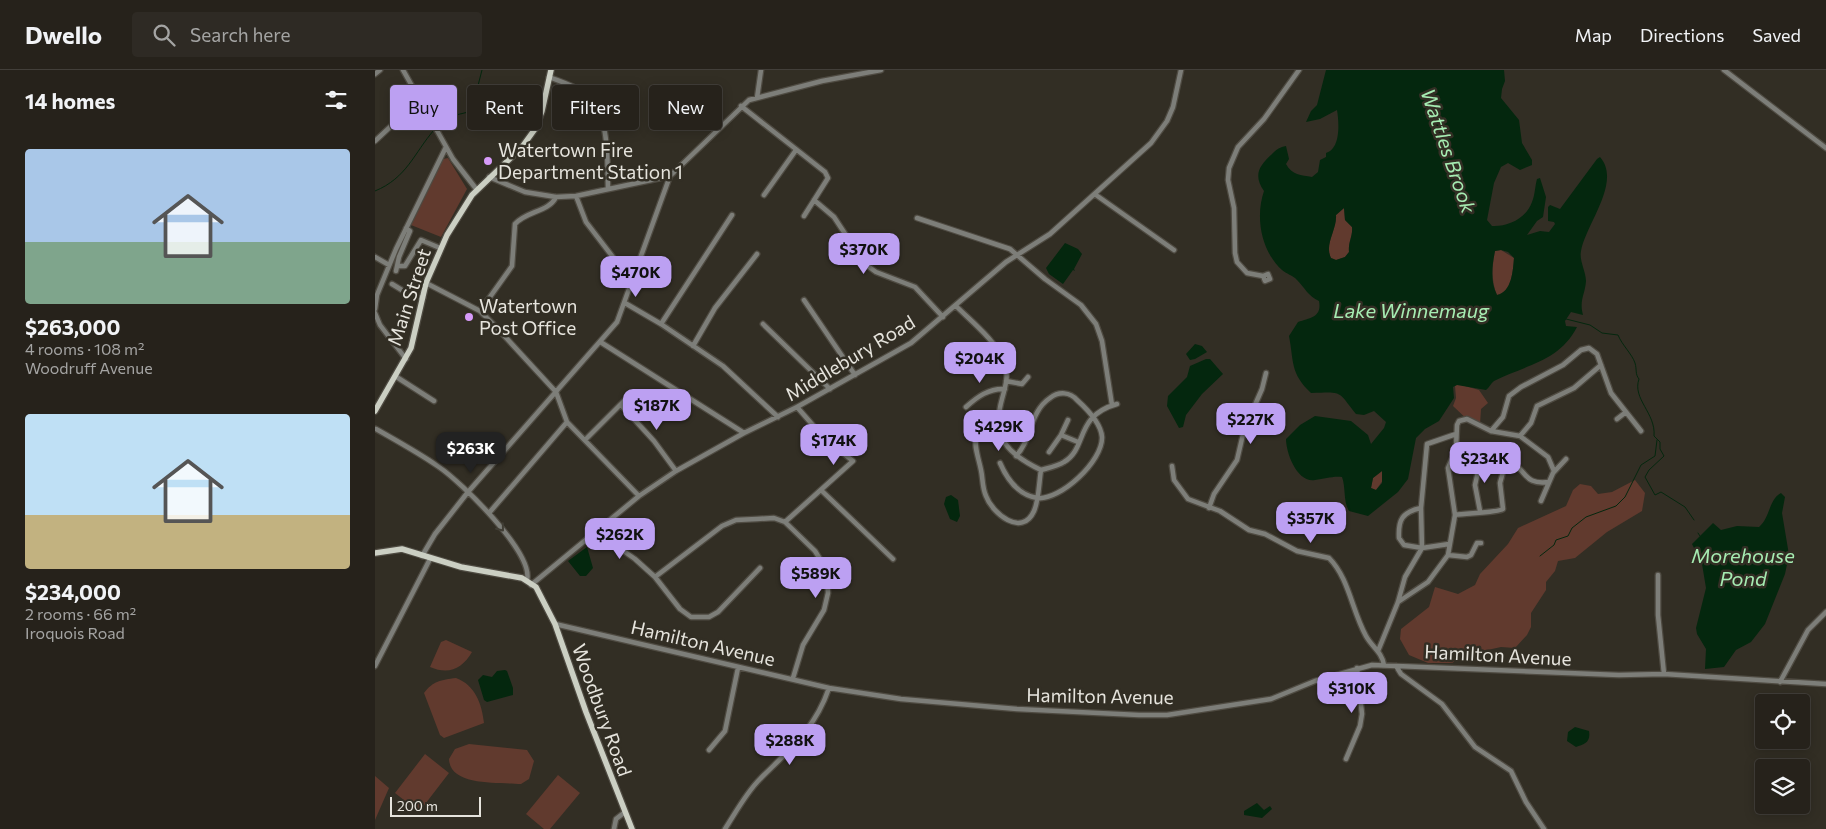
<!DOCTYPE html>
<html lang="en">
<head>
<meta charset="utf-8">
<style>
	body { margin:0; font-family:Commissioner,sans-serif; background:#2e2a24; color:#f1f3f6; height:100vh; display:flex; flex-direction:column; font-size:19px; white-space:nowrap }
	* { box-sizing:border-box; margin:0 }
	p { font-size:16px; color:#a4a4a3 }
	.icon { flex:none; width:28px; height:28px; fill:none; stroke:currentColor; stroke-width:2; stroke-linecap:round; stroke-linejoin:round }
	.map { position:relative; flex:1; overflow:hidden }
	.sheet { display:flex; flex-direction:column; background:#26221b; width:375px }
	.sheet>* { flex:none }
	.top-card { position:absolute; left:15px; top:15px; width:475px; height:45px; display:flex; gap:10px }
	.tools { position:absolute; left:1380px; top:624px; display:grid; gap:10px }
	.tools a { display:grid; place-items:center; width:55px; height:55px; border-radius:5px; background:#26221b; box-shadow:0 2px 12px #0003,0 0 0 1px #423f3a; font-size:25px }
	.scale { position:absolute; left:15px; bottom:12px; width:91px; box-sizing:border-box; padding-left:5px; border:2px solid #e6e4dd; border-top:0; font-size:14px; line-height:18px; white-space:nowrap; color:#e6e4dd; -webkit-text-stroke:4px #322e24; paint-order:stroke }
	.price { position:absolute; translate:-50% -42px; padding:0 11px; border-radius:10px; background:#bca0f2; color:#111; font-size:16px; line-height:32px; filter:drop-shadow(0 1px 2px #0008) }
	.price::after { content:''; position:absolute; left:50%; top:30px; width:15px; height:11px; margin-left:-8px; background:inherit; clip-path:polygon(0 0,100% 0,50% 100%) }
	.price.active { background:#222; color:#fff }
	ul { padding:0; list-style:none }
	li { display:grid; align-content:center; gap:10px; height:265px; padding:0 25px }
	li span { display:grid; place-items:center; height:155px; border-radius:5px; color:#555 }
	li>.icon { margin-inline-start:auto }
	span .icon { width:90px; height:90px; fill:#fffc; stroke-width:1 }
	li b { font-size:21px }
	h2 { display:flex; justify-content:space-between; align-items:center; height:60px; padding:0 25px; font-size:21px }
	.chip { padding:0 18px; border-radius:5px; background:#26221b; box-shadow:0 2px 12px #0003,0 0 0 1px #423f3a; font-size:18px; line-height:45px }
	.chip.active { background:#bca0f2; color:#111 }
	header { display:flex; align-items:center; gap:30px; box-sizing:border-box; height:70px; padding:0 25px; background:#26221b; border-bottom:1px solid #423f3a }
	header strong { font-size:24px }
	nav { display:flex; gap:28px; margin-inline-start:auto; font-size:18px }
	.search { width:350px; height:45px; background:#2e2a24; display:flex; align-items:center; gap:12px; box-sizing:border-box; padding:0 18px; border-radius:5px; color:#a4a4a3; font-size:19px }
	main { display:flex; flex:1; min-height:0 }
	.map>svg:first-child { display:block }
</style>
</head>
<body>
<header>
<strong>Dwello</strong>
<div class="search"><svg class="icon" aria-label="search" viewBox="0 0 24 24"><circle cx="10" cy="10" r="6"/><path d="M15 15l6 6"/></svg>Search here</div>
<nav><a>Map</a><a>Directions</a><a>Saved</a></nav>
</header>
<main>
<section class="sheet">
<h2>14 homes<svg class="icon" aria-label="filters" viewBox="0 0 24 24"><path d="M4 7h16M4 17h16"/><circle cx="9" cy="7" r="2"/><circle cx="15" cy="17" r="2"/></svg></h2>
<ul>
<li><span style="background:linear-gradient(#a9c7e8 60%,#7fa58c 0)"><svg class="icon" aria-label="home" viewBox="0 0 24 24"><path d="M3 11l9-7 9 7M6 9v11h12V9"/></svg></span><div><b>$263,000</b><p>4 rooms · 108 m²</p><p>Woodruff Avenue</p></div></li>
<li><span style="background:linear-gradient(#bfe0f5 65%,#c2b280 0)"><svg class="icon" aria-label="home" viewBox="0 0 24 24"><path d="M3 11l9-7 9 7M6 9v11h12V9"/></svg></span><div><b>$234,000</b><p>2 rooms · 66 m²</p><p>Iroquois Road</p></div></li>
</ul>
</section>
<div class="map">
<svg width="1451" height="759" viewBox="0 0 1451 759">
	<rect width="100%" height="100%" fill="#322e24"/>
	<!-- green -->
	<path fill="#613a2e" d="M 73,88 L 92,119 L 66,167 L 36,155 L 68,89 Z
		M 969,138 L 970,150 L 977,157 C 978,166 973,172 974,182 L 970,187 L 961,190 L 956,188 C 949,174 962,160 961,145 Z
		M 1126,180 L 1139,188 C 1138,200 1137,222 1122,225 C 1116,211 1117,196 1120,181 Z
		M 1083,314 L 1104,320 L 1113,333 L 1106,339 L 1105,355 L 1097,354 L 1078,336 L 1081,328 L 1080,316 Z
		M 1007,401 L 1008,410 L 1001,420 L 996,418 L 998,408 Z
		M 1260,410 L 1270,423 L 1267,441 L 1232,462 L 1200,488 L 1183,491 L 1180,501 L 1171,512 L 1171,520 L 1156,543 L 1156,557 L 1152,565 L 1140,578 L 1126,577 L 1108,581 L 1101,587 L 1086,587 L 1077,593 L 1053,593 L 1034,585 L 1025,569 L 1026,559 L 1054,537 L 1060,517 L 1083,524 L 1100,515 L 1105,504 L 1133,474 L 1143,458 L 1191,436 L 1198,420 L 1205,414 L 1216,416 L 1223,424 L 1237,422 Z
		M 71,570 L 97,582 C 87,599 74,605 55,597 L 66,572 Z
		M 81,608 C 100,615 107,634 109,653 L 69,668 L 65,665 L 49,623 C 58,611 66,610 81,608 Z
		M 94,674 L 152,680 L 159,691 L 154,709 L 146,714 C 125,712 75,717 74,689 L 80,679 Z
		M 50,684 L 74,703 L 44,742 L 20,723 Z
		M 183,705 L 205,723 L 175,759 L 169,759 L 151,744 Z
		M 0,706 L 14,718 L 0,750 Z"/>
	<!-- water -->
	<path fill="#04270e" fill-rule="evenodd" d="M 951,0 L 1129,0 L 1130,11 L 1127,19 L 1126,28 L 1144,50 L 1147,73 L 1157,90 L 1157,95 L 1145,100 L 1133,93 L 1126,97 L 1119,113 L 1112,150 L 1117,156 C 1132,157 1151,149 1157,132 C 1160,125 1160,116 1162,109 L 1165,108 L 1171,127 L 1168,147 L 1162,151 L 1152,165 L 1165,161 L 1174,162 L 1180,154 L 1179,152 L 1173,151 L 1173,137 L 1175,135 L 1185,139 L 1222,89 L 1225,87 C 1247,112 1211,154 1206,181 C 1204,191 1211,201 1211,211 C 1210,225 1204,230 1208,245 L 1196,242 L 1190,251 L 1191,256 L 1202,257 C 1184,292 1150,295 1119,311 C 1116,313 1114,318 1111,320 L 1082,315 L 1078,317 L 1079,328 L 1064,351 L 1050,359 L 1041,368 L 1033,409 L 1023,422 L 993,446 L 974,441 C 968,431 971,418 967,407 C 957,406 950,409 940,410 C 922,413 911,383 911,369 L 925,355 L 940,346 L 976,351 L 993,365 L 996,374 L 1009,358 L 1011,352 L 999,341 L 989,345 L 981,344 C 962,320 968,322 936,323 C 915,303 919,292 914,266 L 923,252 C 936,248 947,247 944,231 C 933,226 930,218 922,210 C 918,205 911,204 907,200 C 886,181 880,147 889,121 C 878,105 884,96 897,84 C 902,79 905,77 911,76 L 914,89 L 911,94 C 917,105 926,105 937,107 L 943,102 L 945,90 L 951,87 L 951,83 C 966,79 964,52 962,40 L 945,49 L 931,52 L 936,41 L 942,35 ZM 969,138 L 970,150 L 977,157 C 978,166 973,172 974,182 L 970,187 L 961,190 L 956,188 C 949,174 962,160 961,145 ZM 1126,180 L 1133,182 L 1139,188 C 1138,200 1137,222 1122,225 C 1115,211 1117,196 1120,181 ZM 1007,401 L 1007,413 L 1001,420 L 996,418 L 998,408 Z
		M 690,173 L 703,179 L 707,184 L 699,199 L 700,201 L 698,200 L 688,214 L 674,204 L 671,198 Z
		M 820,274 L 827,276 L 832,282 L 820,289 L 815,290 L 811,284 Z
		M 831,289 L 835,289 L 848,304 L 827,324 L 811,345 L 808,357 L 804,358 L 792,336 L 793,326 L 812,307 L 815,296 Z
		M 1406,423 L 1410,427 L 1407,443 L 1414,485 L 1410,504 L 1390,554 L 1376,572 L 1361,580 L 1349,597 L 1330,599 L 1331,579 L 1322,564 L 1321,558 L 1331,518 L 1327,494 L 1317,474 L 1338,453 L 1346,460 L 1362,456 L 1384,457 C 1395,448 1394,429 1406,423 Z
		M 576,425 L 583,430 L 585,446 L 582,452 L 575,449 L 569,434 L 571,427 Z
		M 212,477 L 218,498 L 211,506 L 205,506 L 193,491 Z
		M 130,600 L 132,601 L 138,618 L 138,625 L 112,632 L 109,630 L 103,610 L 108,605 L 117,607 L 122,601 Z
		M 1200,657 L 1214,661 C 1216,673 1209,674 1201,677 L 1192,671 L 1193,662 Z
		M 882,733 L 889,740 L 895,736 L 897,739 L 887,748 L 869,745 L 869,741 Z"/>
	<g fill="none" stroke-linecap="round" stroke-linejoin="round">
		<!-- stream -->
		<path stroke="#04270e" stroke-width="1" d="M 62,57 C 76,41 91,46 97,39 L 107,0
			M 0,121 C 32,108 39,83 59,60
			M 1191,249 L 1215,255 L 1227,263 L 1243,265 C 1247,275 1257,284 1260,293 C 1262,300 1260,304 1264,309 C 1257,329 1281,343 1279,366 L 1285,372 L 1285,379 L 1289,386 L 1274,400 L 1270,407 L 1280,425 L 1286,422 L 1310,437 L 1319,450
			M 1323,463 L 1325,466
			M 1165,486 L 1179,475 L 1181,470 L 1193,466 L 1197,458 L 1211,447 L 1241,436 L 1250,427 L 1266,395 L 1280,386 L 1282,370"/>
		<!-- minor casing -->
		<g stroke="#4f4b42" stroke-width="7">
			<path id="minor" d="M 28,0 L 78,89 L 102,120
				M 1349,0 L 1451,78
				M 0,4 L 5,0
				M 174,7 C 184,11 197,15 206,21 C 236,42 232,86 233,118
				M 382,28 L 386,0
				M 366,36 L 450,102 L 453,108 L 429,146
				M 0,71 L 44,30
				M 114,107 L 150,122 L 181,127 L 201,126 L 295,106 L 374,30 L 447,11 L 506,0
				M 389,125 L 421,80
				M 721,125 L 799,180
				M 201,126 L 211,152 L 257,212
				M 439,130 L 459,147 L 490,194 L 501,202 L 540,217 L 568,247
				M 542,148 L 635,179 L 670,209 L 706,235 L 721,254 L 727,271 L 737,335
				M 0,187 L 14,195
				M 23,196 L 30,196 L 46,170 L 65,178
				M 21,201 L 24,187 L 35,161 L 31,158
				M 888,206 L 890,211 L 895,209 L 893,204 L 888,206 L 872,203 L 862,192 L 860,183 L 859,138 L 853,110 L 854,98 L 863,77 L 889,49 L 924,0
				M 51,213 L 105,241 L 123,259 L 181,322 L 192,352
				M 17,214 L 35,225 L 48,228
				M 429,230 L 480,305
				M 250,233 L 286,254 L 348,296 L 403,347
				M 581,236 C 597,252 620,270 629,291 C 634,304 631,315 627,329 C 616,368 633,384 666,400 C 673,398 683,396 689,392 C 713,378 699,346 742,334
				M 0,239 L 2,225 L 21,179 L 71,77
				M 105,241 L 137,196 L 140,154 C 151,141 174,142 181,127
				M 0,243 L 5,255 L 31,289
				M 286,254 L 357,145
				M 388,254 L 455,319
				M 227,273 L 369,363
				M 318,276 L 340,238 L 382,184
				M 20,306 L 59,331
				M 631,311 L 647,314 L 653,307
				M 246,335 L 279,371 L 301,401
				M 591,337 C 602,327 614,318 630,319
				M 1242,349 L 1251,342
				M 192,352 L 264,426
				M 623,354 C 591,361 601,376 606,400 C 608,409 607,417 611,426 C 617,443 647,468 659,441 C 664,430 664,412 666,400
				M 1,359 C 22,371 44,383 64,397 C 86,412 159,483 152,510
				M 1116,361 L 1128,347 L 1134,326 L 1146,317 L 1188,295 L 1206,280 L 1214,278 L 1222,284 L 1236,323 L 1266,361
				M 686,365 L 703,372
				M 1145,366 L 1156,353 L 1162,336 L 1199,318 L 1226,295
				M 210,370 L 255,325
				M 674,382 L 686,365 L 693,350
				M 625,393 C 632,409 643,425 662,428 C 685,431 728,391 727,367 C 726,354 712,339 702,330 C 695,322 684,321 675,328 C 654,342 657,370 641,386
				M 797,396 L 799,410 L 813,429 L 845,441 L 874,460 L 890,464 L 922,481 L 954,488 C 974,508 977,541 991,566 C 997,577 1007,582 1009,595
				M 447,421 L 518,489
				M 1166,431 L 1178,403 L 1191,389
				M 834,438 L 839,424 L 862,390 L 869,360 L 887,319 L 891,303
				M 1046,438 C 1027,442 1023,450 1024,468 L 1029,475 L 1047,478 L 1074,474
				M 1105,441 L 1100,415 L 1107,384 C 1117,387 1128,389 1137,393 C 1153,402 1149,415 1174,412
				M 114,443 L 192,352
				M 1080,445 C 1090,443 1122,443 1128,439 L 1125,413 L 1131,391
				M 410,452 L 478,391 L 450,369 L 422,337
				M 227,458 L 243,477 L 260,489 L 280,507 L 305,539 L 316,547 L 334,547 L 343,542 L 385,498
				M 1073,485 L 1092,487 L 1096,485 L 1102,473 L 1106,473
				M 47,486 L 60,464 L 93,422 L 242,252 L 295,106
				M 1283,505 L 1283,545 L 1289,604
				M 280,507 L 347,456 L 361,450 L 382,449 L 399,448 L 410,452 L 440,481 L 448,494 L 452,508 L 453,523 L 449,540 L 428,575 L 418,608
				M 156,515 L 264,426 L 301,401 L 369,363 L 422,337 L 536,273 L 631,192 L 675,164 L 776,73 L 792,51 L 798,37 L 806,0
				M 1023,532 L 1053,512 L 1073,485 L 1080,445 L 1073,398 L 1081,379 L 1082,355 L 1084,351 L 1092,349 L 1116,361 L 1145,366 L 1173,387 L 1179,401
				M 180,554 L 454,618 L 526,629 L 642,639 L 764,645 L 792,645 L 896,629 L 940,611 L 997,595 L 1244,605 L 1289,604 L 1451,614
				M 1003,581 L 1023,532 L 1030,507 L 1047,478 L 1046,438 L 1052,374 L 1081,364
				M 0,596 L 55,489
				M 1021,596 L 1026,604 L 1067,634 L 1100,677 L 1136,701 L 1151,732 L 1169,759
				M 1405,612 L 1433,560 L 1451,542
				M 334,680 L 350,661 L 363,598
				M 971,689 L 985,656 L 987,644 L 982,598
				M 239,759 L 241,749 L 250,742
				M 350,759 C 361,742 371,723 385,709 C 415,679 440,659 454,618"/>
		</g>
		<!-- major casing -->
		<g stroke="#4f4b42" stroke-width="8">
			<path id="major" d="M 0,341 L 36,278 L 51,213 L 72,165 L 97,125 L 147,77 L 160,59 L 167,41 L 176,0
				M 0,483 L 27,479 L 86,497 L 147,508 L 161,517 L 180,554 L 211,642 L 257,759"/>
		</g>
		<!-- minor -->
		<use href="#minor" stroke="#7d7e79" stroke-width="4.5"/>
		<!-- major -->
		<use href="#major" stroke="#cbcfc3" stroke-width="5.5"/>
	</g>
	<!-- one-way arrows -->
	<defs><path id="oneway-chevron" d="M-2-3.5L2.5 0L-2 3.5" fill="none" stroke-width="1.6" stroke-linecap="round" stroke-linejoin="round" transform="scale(1.25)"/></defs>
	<use stroke="#413e35" href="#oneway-chevron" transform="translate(126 458) rotate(51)"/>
	<!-- markers -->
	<g fill="#d79bf9" stroke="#322e24" stroke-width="2">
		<circle cx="113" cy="91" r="5"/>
		<circle cx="94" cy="247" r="5"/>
	</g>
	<g text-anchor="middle" stroke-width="5" stroke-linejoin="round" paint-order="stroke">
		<!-- poi labels -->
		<g font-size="19" fill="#e6e4dd" stroke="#322e24" text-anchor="start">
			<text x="123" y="87">Watertown Fire<tspan x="123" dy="22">Department Station 1</tspan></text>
			<text x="104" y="243">Watertown<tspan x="104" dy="22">Post Office</tspan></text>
		</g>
		<!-- street labels -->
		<g font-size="19" fill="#e6e4dd" stroke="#322e24">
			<text transform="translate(34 227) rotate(-72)" y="7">Main Street</text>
			<text transform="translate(475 288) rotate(-31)" y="7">Middlebury Road</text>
			<text transform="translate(328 573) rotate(13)" y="7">Hamilton Avenue</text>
			<text transform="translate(1123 585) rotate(3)" y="7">Hamilton Avenue</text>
			<text transform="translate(725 626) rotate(1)" y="7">Hamilton Avenue</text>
			<text transform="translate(227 640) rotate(70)" y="7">Woodbury Road</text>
		</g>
		<!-- water labels -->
		<g font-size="20" font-style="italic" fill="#a6ecb2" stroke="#322e24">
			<text transform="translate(1073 81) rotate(71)" y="7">Wattles Brook</text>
			<text x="1036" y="248">Lake Winnemaug</text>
			<text x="1368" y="493">Morehouse<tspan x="1368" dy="23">Pond</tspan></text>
		</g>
	</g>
</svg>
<div class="tools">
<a><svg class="icon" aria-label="locate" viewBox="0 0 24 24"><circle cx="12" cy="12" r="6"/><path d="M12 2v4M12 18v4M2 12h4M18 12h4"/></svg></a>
<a><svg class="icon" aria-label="layers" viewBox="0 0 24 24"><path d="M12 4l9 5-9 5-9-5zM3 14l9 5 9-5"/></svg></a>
</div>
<div class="scale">200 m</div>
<b class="price" style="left:489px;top:205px">$370K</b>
<b class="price" style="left:261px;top:228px">$470K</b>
<b class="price" style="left:605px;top:314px">$204K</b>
<b class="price" style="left:282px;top:361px">$187K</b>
<b class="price" style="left:876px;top:375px">$227K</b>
<b class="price" style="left:624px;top:382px">$429K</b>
<b class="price" style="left:459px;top:396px">$174K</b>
<b class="price active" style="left:96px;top:404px">$263K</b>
<b class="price" style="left:1110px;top:414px">$234K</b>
<b class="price" style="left:936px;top:474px">$357K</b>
<b class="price" style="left:245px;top:490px">$262K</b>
<b class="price" style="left:441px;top:529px">$589K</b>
<b class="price" style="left:977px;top:644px">$310K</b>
<b class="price" style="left:415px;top:696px">$288K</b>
<div class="top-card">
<a class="chip active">Buy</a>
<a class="chip">Rent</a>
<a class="chip">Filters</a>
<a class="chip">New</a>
</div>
</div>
</main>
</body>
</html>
